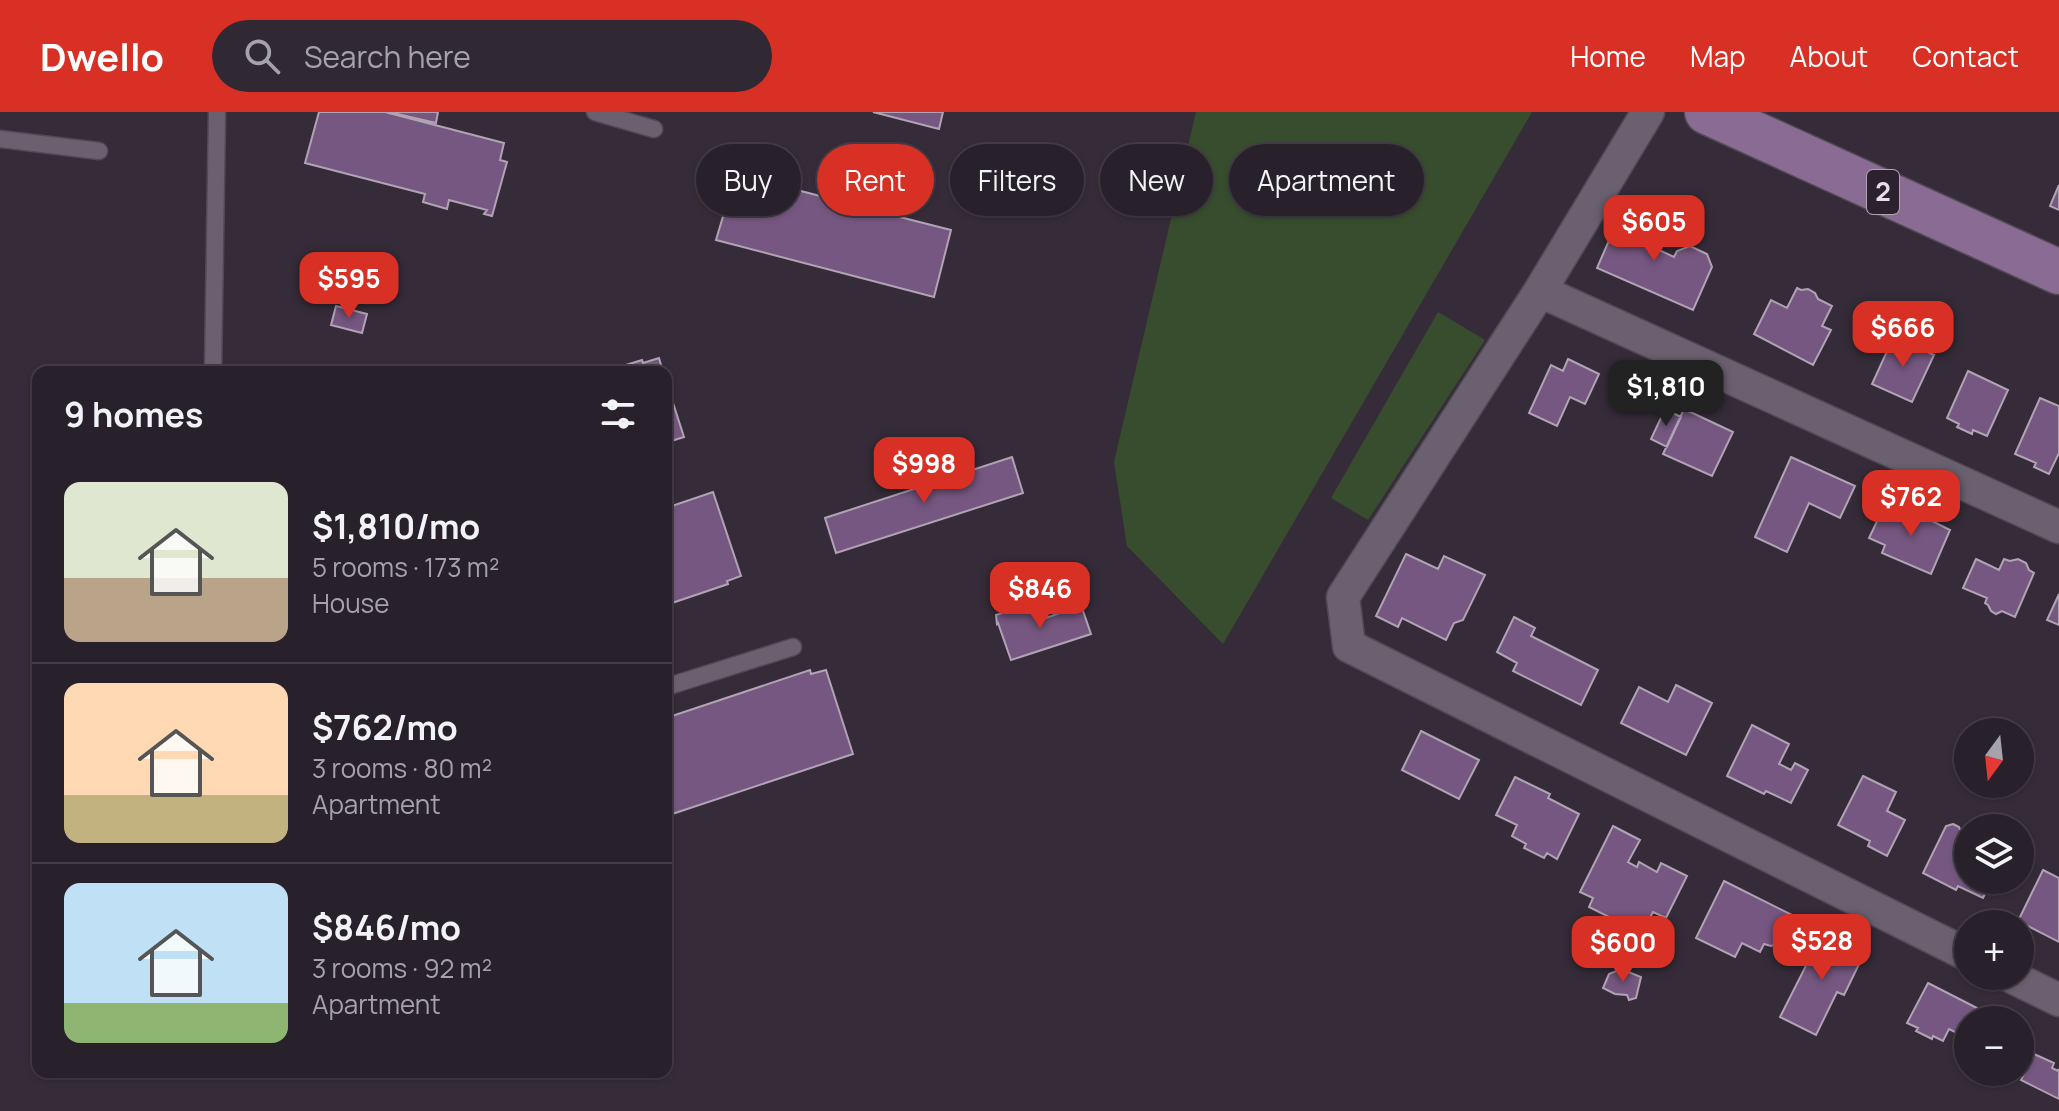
<!DOCTYPE html>
<html lang="en">
<head>
<meta charset="utf-8">
<style>
	body { margin:0; font-family:Manrope,sans-serif; background:#302933; color:#f1f3f6; height:100vh; display:flex; flex-direction:column; font-size:30px; white-space:nowrap }
	* { box-sizing:border-box; margin:0 }
	p { font-size:26px; color:#a5a3a9 }
	.icon { flex:none; width:44px; height:44px; fill:none; stroke:currentColor; stroke-width:2; stroke-linecap:round; stroke-linejoin:round }
	.map { position:relative; flex:1; overflow:hidden }
	.drawer { position:absolute; left:32px; top:254px; width:640px; height:712px; display:flex; flex-direction:column; background:#28212b; border-radius:16px; box-shadow:0 2px 6px #0004,0 0 0 2px #443e47 }
	.drawer>* { flex:none }
	.top-card { position:absolute; left:696px; top:32px; width:760px; height:72px; display:flex; gap:16px }
	.needle { width:52px; rotate:195deg }
	.controls { position:absolute; left:1954px; top:606px; display:grid; gap:16px }
	.controls a { display:grid; place-items:center; width:80px; height:80px; border-radius:50%; background:#28212b; box-shadow:0 2px 6px #0004,0 0 0 2px #443e47; font-size:40px }
	.price { position:absolute; translate:-50% -68px; padding:0 18px; border-radius:16px; background:#d93025; color:#fff; font-size:26px; line-height:52px; filter:drop-shadow(0 2px 4px #0008) }
	.price::after { content:''; position:absolute; left:50%; top:48px; width:24px; height:18px; margin-left:-12px; background:inherit; clip-path:polygon(0 0,100% 0,50% 100%) }
	.price.current { background:#222; color:#fff }
	ul { padding:0; list-style:none }
	li { display:flex; align-items:center; gap:24px; height:200px; padding:0 32px }
	li+li { border-top:2px solid #443e47 }
	li span { display:grid; place-items:center; flex:none; width:224px; height:160px; border-radius:16px; color:#555 }
	li>.icon { margin-inline-start:auto }
	span .icon { width:96px; height:96px; fill:#fffc; stroke-width:1 }
	li b { font-size:34px }
	h2 { display:flex; justify-content:space-between; align-items:center; height:96px; padding:0 32px; font-size:34px }
	.chip { padding:0 28px; border-radius:36px; background:#28212b; box-shadow:0 2px 6px #0004,0 0 0 2px #443e47; font-size:28px; line-height:72px }
	.chip.current { background:#d93025; color:#fff }
	header { display:flex; align-items:center; gap:48px; box-sizing:border-box; height:112px; padding:0 40px; background:#d93025; color:#fff }
	header strong { font-size:38px }
	nav { display:flex; gap:44px; margin-inline-start:auto; font-size:28px }
	.search { width:560px; height:72px; background:#302933; display:flex; align-items:center; gap:20px; box-sizing:border-box; padding:0 28px; border-radius:44px; color:#a5a3a9; font-size:30px }
	.map>svg:first-child { display:block }
</style>
</head>
<body>
<header>
<strong>Dwello</strong>
<div class="search"><svg class="icon" aria-label="search" viewBox="0 0 24 24"><circle cx="10" cy="10" r="6"/><path d="M15 15l6 6"/></svg>Search here</div>
<nav><a>Home</a><a>Map</a><a>About</a><a>Contact</a></nav>
</header>
<div class="map">
<svg width="2059" height="999" viewBox="0 0 2059 999">
	<rect width="100%" height="100%" fill="#362c39"/>
	<!-- green -->
	<path fill="#384d2e" d="M 1196,0 L 1532,0 L 1223,532 L 1127,434 L 1114,350 Z
		M 1438,200 L 1485,228 L 1368,408 L 1331,386 Z"/>
	<!-- building -->
	<path fill="#765781" stroke="#b0a4b4" stroke-width="2" d="M 319,0 L 385,0 L 504,31 L 500,48 L 507,50 L 492,104 L 484,102 L 487,98 L 449,88 L 447,97 L 423,90 L 425,82 L 305,51 Z
		M 389,0 L 438,0 L 436,11 Z
		M 873,0 L 943,0 L 939,17 Z
		M 734,62 L 836,88 L 837,85 L 849,88 L 848,92 L 869,97 L 870,94 L 881,97 L 880,100 L 951,118 L 934,185 L 716,128 L 724,101 L 716,99 L 720,87 L 727,89 Z
		M 2059,73 L 2059,98 L 2050,94 Z
		M 1624,94 L 1650,105 L 1640,129 L 1674,145 L 1677,139 L 1690,134 L 1707,142 L 1712,155 L 1693,198 L 1597,156 Z
		M 1797,176 L 1801,178 L 1808,177 L 1815,181 L 1818,187 L 1832,194 L 1822,214 L 1831,218 L 1813,253 L 1754,222 L 1771,188 L 1787,196 Z
		M 336,194 L 367,202 L 362,221 L 331,213 Z
		M 1894,224 L 1934,243 L 1912,290 L 1872,272 Z
		M 659,246 L 663,260 L 603,260 L 642,248 L 643,251 Z
		M 1568,247 L 1599,262 L 1585,292 L 1570,285 L 1557,314 L 1529,301 L 1551,253 L 1563,259 Z
		M 1968,259 L 2008,278 L 1987,324 L 1973,318 L 1972,322 L 1957,315 L 1959,312 L 1947,306 Z
		M 666,269 L 684,325 L 668,330 L 670,335 L 666,336 Z
		M 2040,286 L 2059,294 L 2059,341 L 2049,362 L 2034,355 L 2036,351 L 2015,342 Z
		M 1665,297 L 1681,305 L 1667,335 L 1651,327 Z
		M 1684,297 L 1733,320 L 1712,364 L 1663,342 Z
		M 1012,345 L 1023,381 L 836,441 L 825,406 Z
		M 1791,345 L 1855,374 L 1840,406 L 1809,391 L 1787,440 L 1755,425 Z
		M 713,380 L 741,464 L 727,469 L 728,472 L 666,493 L 666,396 Z
		M 1901,396 L 1916,402 L 1918,398 L 1934,405 L 1932,409 L 1950,418 L 1931,462 L 1882,441 L 1885,433 L 1869,426 L 1883,397 L 1898,404 Z
		M 1406,442 L 1438,457 L 1444,444 L 1485,463 L 1463,508 L 1454,511 L 1446,528 L 1402,506 L 1398,515 L 1376,504 Z
		M 1976,447 L 1999,458 L 2004,447 L 2010,449 L 2018,447 L 2026,451 L 2029,458 L 2034,461 L 2015,505 L 2002,499 L 1996,502 L 1991,499 L 1988,493 L 1985,491 L 1987,486 L 1963,476 Z
		M 2059,482 L 2059,513 L 2047,508 Z
		M 1032,491 L 1038,509 L 1081,493 L 1091,522 L 1011,548 L 998,511 L 997,512 L 996,503 Z
		M 1514,505 L 1535,516 L 1531,524 L 1598,558 L 1581,593 L 1513,559 L 1517,551 L 1497,540 Z
		M 810,558 L 811,562 L 826,558 L 853,642 L 666,704 L 666,606 Z
		M 1676,573 L 1712,591 L 1686,643 L 1621,611 L 1639,575 L 1668,590 Z
		M 1752,613 L 1789,632 L 1779,652 L 1791,658 L 1795,651 L 1808,658 L 1791,691 L 1766,679 L 1764,682 L 1727,664 Z
		M 1421,619 L 1479,648 L 1459,687 L 1402,658 Z
		M 1863,664 L 1896,680 L 1887,699 L 1905,708 L 1887,744 L 1868,734 L 1870,729 L 1838,713 Z
		M 1515,665 L 1550,682 L 1548,686 L 1579,702 L 1557,747 L 1547,741 L 1544,746 L 1524,736 L 1526,732 L 1512,724 L 1517,713 L 1496,703 Z
		M 1953,712 L 1959,715 L 1962,722 L 1968,725 L 1968,768 L 1992,768 L 1983,786 L 1958,774 L 1956,778 L 1923,761 L 1946,714 Z
		M 1613,714 L 1640,728 L 1628,750 L 1637,755 L 1639,750 L 1657,760 L 1661,751 L 1687,764 L 1666,806 L 1653,800 L 1641,821 L 1589,795 L 1593,786 L 1580,780 Z
		M 2043,758 L 2059,766 L 2059,830 L 2018,809 Z
		M 1724,769 L 1794,804 L 1783,827 L 1777,832 L 1771,834 L 1764,832 L 1760,840 L 1742,831 L 1735,845 L 1696,826 Z
		M 1823,820 L 1865,840 L 1844,883 L 1837,880 L 1816,923 L 1780,905 Z
		M 1621,857 L 1641,865 L 1636,886 L 1629,888 L 1627,883 L 1615,882 L 1603,876 L 1609,862 Z
		M 1928,871 L 1977,896 L 1971,908 L 1968,908 L 1968,913 L 1963,924 L 1949,917 L 1943,929 L 1933,924 L 1932,927 L 1916,919 L 1918,916 L 1907,911 Z
		M 2034,942 L 2054,951 L 2052,956 L 2058,959 L 2059,957 L 2059,987 L 2021,968 Z"/>
	<g fill="none" stroke-linecap="round" stroke-linejoin="round">
		<!-- service casing -->
		<g stroke="#514955" stroke-width="19">
			<path id="service" d="M 595,0 L 654,17
				M 0,27 L 99,39
				M 213,260 L 217,0
				M 666,575 L 793,535"/>
		</g>
		<!-- minor casing -->
		<g stroke="#514955" stroke-width="35">
			<path id="minor" d="M 1648,0 L 1540,179 L 1343,485 L 1349,534 L 1968,843
				M 1540,179 L 2059,415
				M 2010,864 L 2059,888"/>
		</g>
		<!-- primary casing -->
		<g stroke="#514955" stroke-width="47">
			<path id="primary" d="M 1707,0 L 2059,160"/>
		</g>
		<!-- service -->
		<use href="#service" stroke="#6b606f" stroke-width="16"/>
		<!-- minor -->
		<use href="#minor" stroke="#6b606f" stroke-width="32"/>
		<!-- primary -->
		<use href="#primary" stroke="#896b93" stroke-width="44"/>
	</g>
	<g text-anchor="middle" stroke-width="6" stroke-linejoin="round" paint-order="stroke">
		<!-- shield labels -->
		<rect fill="#2c222f" stroke="#aea6b0" stroke-width="2" x="1867" y="58" width="32" height="44" rx="6"/>
		<g font-size="26" font-weight="bold" fill="#e6dfe8">
			<text x="1883" y="89">2</text>
		</g>
	</g>
</svg>
<div class="controls">
<a><svg class="needle" viewBox="-14 -14 28 28"><path d="M0-13l5 13h-10z" fill="#e53935"/><path d="M0 13l5-13h-10z" fill="#a5a3a9"/></svg></a>
<a><svg class="icon" aria-label="layers" viewBox="0 0 24 24"><path d="M12 4l9 5-9 5-9-5zM3 14l9 5 9-5"/></svg></a>
<a>+</a>
<a>−</a>
</div>
<b class="price" style="left:1654px;top:151px">$605</b>
<b class="price" style="left:349px;top:208px">$595</b>
<b class="price" style="left:1903px;top:257px">$666</b>
<b class="price current" style="left:1666px;top:316px">$1,810</b>
<b class="price" style="left:924px;top:393px">$998</b>
<b class="price" style="left:1911px;top:426px">$762</b>
<b class="price" style="left:1040px;top:518px">$846</b>
<b class="price" style="left:1822px;top:870px">$528</b>
<b class="price" style="left:1623px;top:872px">$600</b>
<div class="top-card">
<a class="chip">Buy</a>
<a class="chip current">Rent</a>
<a class="chip">Filters</a>
<a class="chip">New</a>
<a class="chip">Apartment</a>
</div>
<section class="drawer">
<h2>9 homes<svg class="icon" aria-label="filters" viewBox="0 0 24 24"><path d="M4 7h16M4 17h16"/><circle cx="9" cy="7" r="2"/><circle cx="15" cy="17" r="2"/></svg></h2>
<ul>
<li><span style="background:linear-gradient(#dfe7d0 60%,#b9a48a 0)"><svg class="icon" aria-label="home" viewBox="0 0 24 24"><path d="M3 11l9-7 9 7M6 9v11h12V9"/></svg></span><div><b>$1,810/mo</b><p>5 rooms · 173 m²</p><p>House</p></div></li>
<li><span style="background:linear-gradient(#ffd9b3 70%,#c2b280 0)"><svg class="icon" aria-label="home" viewBox="0 0 24 24"><path d="M3 11l9-7 9 7M6 9v11h12V9"/></svg></span><div><b>$762/mo</b><p>3 rooms · 80 m²</p><p>Apartment</p></div></li>
<li><span style="background:linear-gradient(#bfe0f5 75%,#8fb573 0)"><svg class="icon" aria-label="home" viewBox="0 0 24 24"><path d="M3 11l9-7 9 7M6 9v11h12V9"/></svg></span><div><b>$846/mo</b><p>3 rooms · 92 m²</p><p>Apartment</p></div></li>
</ul>
</section>
</div>
</body>
</html>
